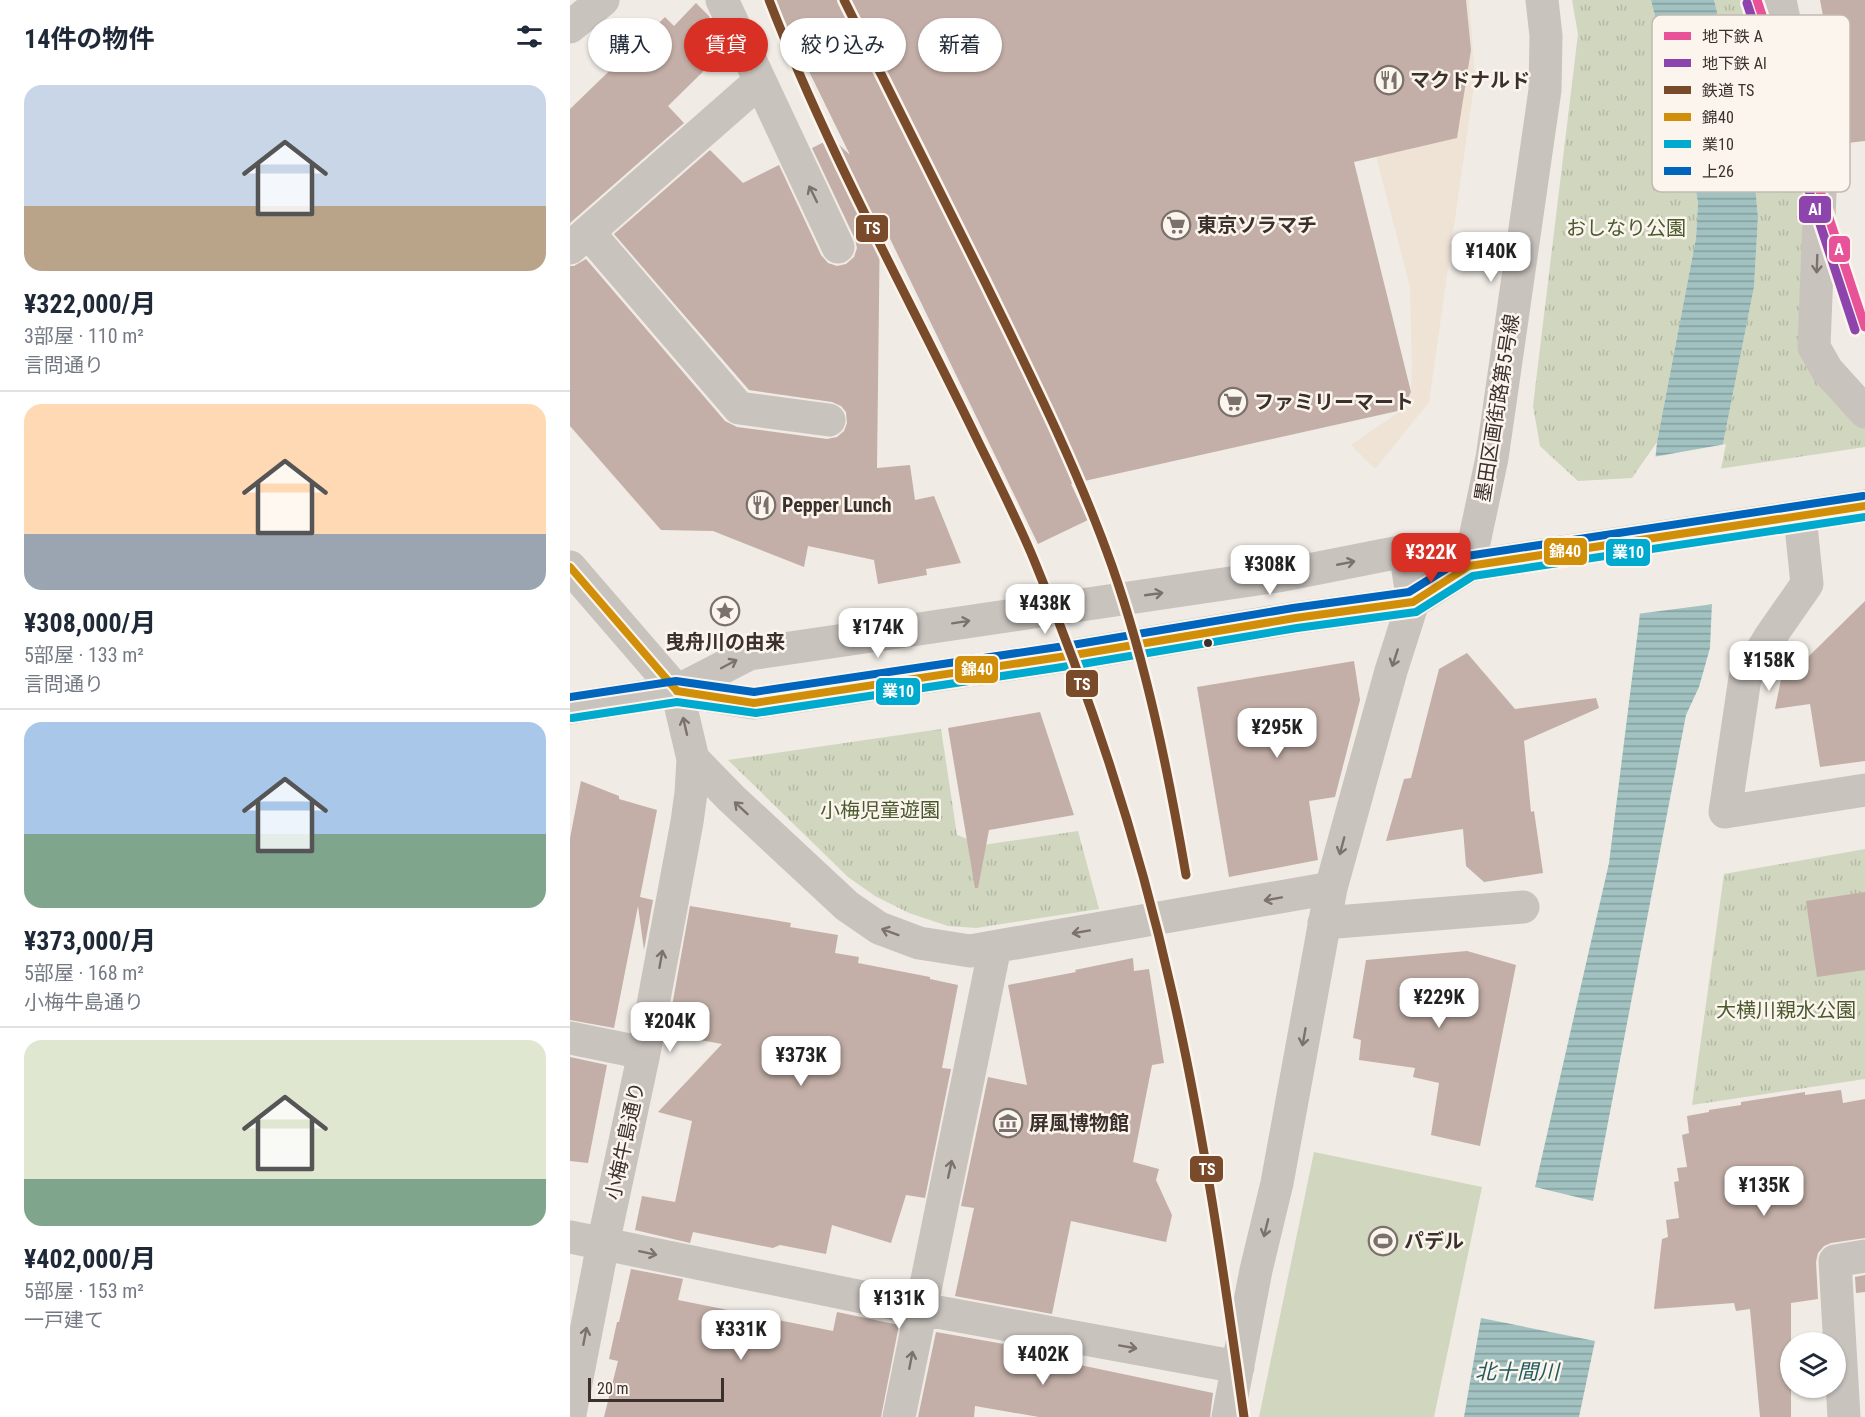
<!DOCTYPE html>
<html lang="ja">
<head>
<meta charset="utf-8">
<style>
	body { margin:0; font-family:"Roboto Condensed","Noto Sans JP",sans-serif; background:#f2f2f3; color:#1f2937; height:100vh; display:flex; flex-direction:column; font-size:22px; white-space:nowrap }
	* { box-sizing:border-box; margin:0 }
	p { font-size:20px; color:#747a83 }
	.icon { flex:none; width:33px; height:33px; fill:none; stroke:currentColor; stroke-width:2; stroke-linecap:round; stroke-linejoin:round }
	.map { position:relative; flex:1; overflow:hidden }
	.panel { display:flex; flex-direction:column; background:#fff; width:570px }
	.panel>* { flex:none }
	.top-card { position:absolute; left:18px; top:18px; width:570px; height:54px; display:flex; gap:12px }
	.controls { position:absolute; left:1210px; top:1332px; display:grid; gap:12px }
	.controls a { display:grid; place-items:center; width:66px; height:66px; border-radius:50%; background:#fff; box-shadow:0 2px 4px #0004; font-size:30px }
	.scale { position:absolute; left:18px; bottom:15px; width:136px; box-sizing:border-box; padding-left:6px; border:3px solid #3b302b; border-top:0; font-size:16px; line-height:21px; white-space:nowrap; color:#3b302b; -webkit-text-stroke:4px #fbf5ee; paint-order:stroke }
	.price { position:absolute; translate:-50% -51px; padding:0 14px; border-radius:12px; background:#fff; color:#222; font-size:20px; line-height:39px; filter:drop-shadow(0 2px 3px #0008) }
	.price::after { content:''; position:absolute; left:50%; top:36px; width:18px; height:14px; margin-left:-9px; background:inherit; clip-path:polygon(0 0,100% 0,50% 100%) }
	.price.current { background:#d93025; color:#fff }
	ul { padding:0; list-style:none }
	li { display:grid; align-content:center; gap:12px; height:318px; padding:0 24px }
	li+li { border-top:2px solid #e0e1e3 }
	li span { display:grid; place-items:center; height:186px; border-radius:18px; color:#555 }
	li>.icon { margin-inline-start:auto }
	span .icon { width:108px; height:108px; fill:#fffc; stroke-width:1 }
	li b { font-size:26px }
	h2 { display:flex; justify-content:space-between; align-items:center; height:72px; padding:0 24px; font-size:26px }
	.chip { padding:0 21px; border-radius:27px; background:#fff; box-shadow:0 2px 4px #0004; font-size:21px; line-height:54px }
	.chip.current { background:#d93025; color:#fff }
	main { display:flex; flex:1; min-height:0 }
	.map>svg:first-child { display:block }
</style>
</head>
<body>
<main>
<section class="panel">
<h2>14件の物件<svg class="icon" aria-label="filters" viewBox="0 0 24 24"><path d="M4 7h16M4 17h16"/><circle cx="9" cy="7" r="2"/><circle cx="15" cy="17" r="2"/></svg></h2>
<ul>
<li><span style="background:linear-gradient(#c9d6e8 65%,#b9a48a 0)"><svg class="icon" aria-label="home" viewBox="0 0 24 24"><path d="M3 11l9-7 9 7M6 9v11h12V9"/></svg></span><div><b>¥322,000/月</b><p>3部屋 · 110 m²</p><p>言問通り</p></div></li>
<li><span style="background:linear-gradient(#ffd9b3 70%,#9aa5b1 0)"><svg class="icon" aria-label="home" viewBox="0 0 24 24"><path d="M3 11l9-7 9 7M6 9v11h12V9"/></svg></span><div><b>¥308,000/月</b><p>5部屋 · 133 m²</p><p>言問通り</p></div></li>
<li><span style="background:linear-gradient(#a9c7e8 60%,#7fa58c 0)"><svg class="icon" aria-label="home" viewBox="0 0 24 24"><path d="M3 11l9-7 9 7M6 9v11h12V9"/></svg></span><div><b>¥373,000/月</b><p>5部屋 · 168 m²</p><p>小梅牛島通り</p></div></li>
<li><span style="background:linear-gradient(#dfe7d0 75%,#7fa58c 0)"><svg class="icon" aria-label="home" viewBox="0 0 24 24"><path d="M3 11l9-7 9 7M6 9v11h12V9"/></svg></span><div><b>¥402,000/月</b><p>5部屋 · 153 m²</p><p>一戸建て</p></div></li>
</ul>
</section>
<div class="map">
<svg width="1295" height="1417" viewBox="0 0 1295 1417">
	<defs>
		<pattern id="park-tufts" width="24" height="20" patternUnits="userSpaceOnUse" patternTransform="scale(1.5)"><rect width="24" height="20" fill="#d1d6bf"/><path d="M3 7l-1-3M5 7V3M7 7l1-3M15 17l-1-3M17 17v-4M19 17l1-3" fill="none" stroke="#b4b8a4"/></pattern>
		<pattern id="water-rules" width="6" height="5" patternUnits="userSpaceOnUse" patternTransform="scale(1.5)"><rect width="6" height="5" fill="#a1c2c1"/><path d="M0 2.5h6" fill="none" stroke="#849e9d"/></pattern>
	</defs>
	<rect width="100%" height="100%" fill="#f0ebe5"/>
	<!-- grass -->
	<path fill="#d1d6bf" d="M 744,1152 L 912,1187 L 864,1417 L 689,1417 Z"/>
	<!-- park -->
	<path fill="url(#park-tufts)" d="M 1002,0 L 1081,0 L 1119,150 L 1128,203 L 1126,238 L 1087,442 L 1062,478 L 1008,481 L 970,446 L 963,406 L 1008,34 Z
		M 1144,0 L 1195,0 L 1237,183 L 1232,313 L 1295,424 L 1295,447 L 1148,469 L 1184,287 L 1188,217 L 1185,185 L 1175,125 Z
		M 371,729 L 387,835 L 413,845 L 508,831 L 529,909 L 406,928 L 378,926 L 339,913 L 305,896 L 278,877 L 158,760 Z
		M 1295,849 L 1295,1079 L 1122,1105 L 1154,874 Z"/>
	<!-- plaza -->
	<path fill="#eee3d5" d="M 879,0 L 899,0 L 905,78 L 859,402 L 805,469 L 781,445 L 832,410 L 841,392 L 842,366 L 840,287 L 804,148 Z"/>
	<!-- water -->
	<path fill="url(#water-rules)" d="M 1081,0 L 1144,0 L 1175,125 L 1185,185 L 1188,217 L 1184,287 L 1148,469 L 1140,648 L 1129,687 L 1116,715 L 1023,1201 L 965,1187 L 1039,863 L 1069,622 L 1087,442 L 1126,238 L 1128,203 L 1119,150 Z
		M 911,1318 L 1025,1341 L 1009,1417 L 894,1417 Z"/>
	<!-- pier -->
	<path fill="#f0ebe5" d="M 1156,444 L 1151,469 L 1144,604 L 1067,614 L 1083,457 Z"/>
	<!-- building -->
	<path fill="#c3afa7" d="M 204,0 L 896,0 L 901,50 L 887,138 L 784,162 L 841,392 L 832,410 L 501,484 L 518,520 L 468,544 L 310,218 L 307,468 L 340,465 L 345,500 L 364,496 L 391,563 L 356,569 L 357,575 L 308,584 L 304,560 L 238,546 L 234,567 L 143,531 L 91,530 L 0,426 L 0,266 L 4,266 L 16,259 L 155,421 L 167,427 L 257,439 L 267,437 L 274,431 L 277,423 L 276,412 L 271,406 L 262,402 L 179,390 L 44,234 L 140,150 L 173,183 L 209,165 L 251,255 L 258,263 L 267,266 L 276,264 L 284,257 L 287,248 L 285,239 L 242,148 L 262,138 L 280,155 Z
		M 1250,0 L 1295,0 L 1295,141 L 1277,143 Z
		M 126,3 L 139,16 L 155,50 L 98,106 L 114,123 L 0,223 L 0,109 L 95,17 L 104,26 Z
		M 1295,601 L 1295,761 L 1250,767 L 1240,704 L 1205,709 L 1214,665 L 1235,660 Z
		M 897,653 L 945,709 L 1026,698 L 1029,708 L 954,741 L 961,812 L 964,811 L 973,873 L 914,882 L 896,866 L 893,829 L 816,841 L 834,779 L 841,778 L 869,669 Z
		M 784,661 L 790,700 L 765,797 L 739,801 L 748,860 L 659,877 L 627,687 Z
		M 470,712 L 504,815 L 419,830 L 408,888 L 405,888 L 378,728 Z
		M 11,781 L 49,796 L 49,799 L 87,810 L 70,897 L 83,900 L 74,950 L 68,906 L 44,1028 L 0,1020 L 0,838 Z
		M 1295,892 L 1295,970 L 1247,977 L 1236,901 Z
		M 120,906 L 221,923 L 220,927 L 268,935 L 265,953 L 289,957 L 288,963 L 360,977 L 360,979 L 388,985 L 372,1068 L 381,1069 L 355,1198 L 336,1195 L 321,1243 L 262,1225 L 256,1254 L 210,1245 L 203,1248 L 123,1232 L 120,1243 L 65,1230 L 72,1196 L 105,1202 L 122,1121 L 88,1112 L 152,1044 L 97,1034 Z
		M 897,951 L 946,965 L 910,1146 L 861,1135 L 869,1083 L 843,1077 L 845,1068 L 789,1060 L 791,1040 L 783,1038 L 796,960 Z
		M 563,958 L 564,971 L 579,969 L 594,1063 L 582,1065 L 563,1162 L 589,1169 L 586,1180 L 602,1215 L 596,1242 L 501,1221 L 482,1314 L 385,1296 L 404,1208 L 391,1206 L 418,1077 L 457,1085 L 438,985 L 506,972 L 505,970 Z
		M 0,1057 L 37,1065 L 18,1163 L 0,1161 Z
		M 1271,1090 L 1273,1103 L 1295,1099 L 1295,1238 L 1261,1243 L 1254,1246 L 1248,1253 L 1246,1262 L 1248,1299 L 1221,1303 L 1221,1417 L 1190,1417 L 1180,1309 L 1166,1311 L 1164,1303 L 1084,1309 L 1092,1239 L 1098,1237 L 1096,1220 L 1109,1218 L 1104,1182 L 1109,1181 L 1107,1168 L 1117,1167 L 1112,1135 L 1119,1133 L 1117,1116 L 1139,1112 L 1139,1110 L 1171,1105 L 1171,1102 L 1235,1092 L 1235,1095 Z
		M 61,1269 L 113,1279 L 108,1300 L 263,1331 L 267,1312 L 329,1325 L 311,1417 L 34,1417 L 48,1361 L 39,1359 L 47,1322 L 49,1322 Z
		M 1295,1275 L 1295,1292 L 1286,1293 L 1285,1277 Z
		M 366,1332 L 474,1351 L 472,1357 L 643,1393 L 640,1417 L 469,1417 L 405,1406 L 404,1417 L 348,1417 Z"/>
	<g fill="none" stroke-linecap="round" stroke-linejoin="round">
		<!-- minor -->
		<path stroke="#c9c3be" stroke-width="33" d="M 152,0 L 268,247
			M 1210,0 L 1250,193 L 1244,347 L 1257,370 L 1295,412
			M 0,27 L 33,0
			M 18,232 L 169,408 L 259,420
			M 0,248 L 189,82
			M 1230,516 L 1237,584 L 1200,637 L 1175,678 L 1155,812 L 1295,790
			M 899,566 L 922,458 L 975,90 L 976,36 L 972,0
			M 0,567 L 107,691 L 123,759 L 121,793 L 117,822 L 74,1053 L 33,1244 L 0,1414
			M 107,691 L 184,703 L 510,654 L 725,618 L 843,602 L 899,566
			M 0,708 L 107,691 L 179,654 L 708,576 L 835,551 L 899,566 L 1295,506
			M 123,759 L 161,798 L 277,906 L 309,928 L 349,943 L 400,951 L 761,888
			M 754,923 L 953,907
			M 0,1038 L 74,1053
			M 0,1237 L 351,1309 L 668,1367
			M 329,1417 L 425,947
			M 658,1417 L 686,1270 L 707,1183 L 761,888 L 821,671 L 843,602 L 835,551
			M 1274,1417 L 1265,1261 L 1295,1256"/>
		<!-- bus-1 casing -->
		<g stroke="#fbf5ee" stroke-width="12">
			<path id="bus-1" d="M 0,567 L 107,691
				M 107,691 L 184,703 L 510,654 L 725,618 L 843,602 L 899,566 L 1295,506"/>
		</g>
		<!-- bus-2 casing -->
		<g stroke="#fbf5ee" stroke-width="12">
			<path id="bus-2" d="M 2,718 L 107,702 L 186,713 L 512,664 L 727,628 L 846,612 L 903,576 L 1295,517"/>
		</g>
		<!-- bus-3 casing -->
		<g stroke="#fbf5ee" stroke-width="12">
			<path id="bus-3" d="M 0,697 L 106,681 L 184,692 L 508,644 L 723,608 L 839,592 L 897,556 L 1293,496"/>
		</g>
		<!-- bus-1 -->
		<use href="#bus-1" stroke="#d18e09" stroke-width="8"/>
		<!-- bus-2 -->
		<use href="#bus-2" stroke="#00a9ce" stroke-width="8"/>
		<!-- bus-3 -->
		<use href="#bus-3" stroke="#0065bd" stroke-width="8"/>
		<!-- rail-1 casing -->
		<g stroke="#fbf5ee" stroke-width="14">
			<path id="rail-1" d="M 199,0 C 257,150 336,292 406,437 C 426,478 447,519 464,560 C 522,700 569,844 602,992 C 634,1132 654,1275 674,1417
				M 274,0 C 321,93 367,187 414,280 C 460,374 507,467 542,566 C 577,666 598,771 616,875"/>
		</g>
		<!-- rail-1 -->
		<use href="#rail-1" stroke="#7a4b2a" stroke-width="9"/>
		<!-- metro-1 casing -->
		<g stroke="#fbf5ee" stroke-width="14">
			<path id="metro-1" d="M 1187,0 L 1295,327"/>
		</g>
		<!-- metro-2 casing -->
		<g stroke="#fbf5ee" stroke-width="14">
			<path id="metro-2" d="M 1177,3 L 1285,330"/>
		</g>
		<!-- metro-1 -->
		<use href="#metro-1" stroke="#e85298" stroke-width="9"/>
		<!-- metro-2 -->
		<use href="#metro-2" stroke="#8e44ad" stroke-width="9"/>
	</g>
	<!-- one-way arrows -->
	<defs><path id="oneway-shaft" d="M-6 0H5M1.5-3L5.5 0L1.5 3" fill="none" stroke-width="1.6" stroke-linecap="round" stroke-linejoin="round" transform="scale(1.5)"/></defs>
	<g stroke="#7b726d">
		<use href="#oneway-shaft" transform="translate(243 194) rotate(-116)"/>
		<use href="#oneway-shaft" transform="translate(1247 264) rotate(92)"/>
		<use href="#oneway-shaft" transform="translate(776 563) rotate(-11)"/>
		<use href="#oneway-shaft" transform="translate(584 594) rotate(-8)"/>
		<use href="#oneway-shaft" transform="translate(391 622) rotate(-9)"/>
		<use href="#oneway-shaft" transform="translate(825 658) rotate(108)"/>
		<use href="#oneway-shaft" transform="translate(159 664) rotate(-28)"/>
		<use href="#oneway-shaft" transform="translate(115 726) rotate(-103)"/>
		<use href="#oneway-shaft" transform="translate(171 808) rotate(-137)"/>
		<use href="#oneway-shaft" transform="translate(772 846) rotate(105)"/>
		<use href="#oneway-shaft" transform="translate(703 899) rotate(170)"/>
		<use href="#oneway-shaft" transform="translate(320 932) rotate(-160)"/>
		<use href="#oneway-shaft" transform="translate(511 932) rotate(170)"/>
		<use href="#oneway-shaft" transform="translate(91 959) rotate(-80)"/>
		<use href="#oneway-shaft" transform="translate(734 1037) rotate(100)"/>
		<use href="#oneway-shaft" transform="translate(380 1169) rotate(-78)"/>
		<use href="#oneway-shaft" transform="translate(696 1228) rotate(104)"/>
		<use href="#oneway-shaft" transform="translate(78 1253) rotate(12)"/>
		<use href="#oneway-shaft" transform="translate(15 1336) rotate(-79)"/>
		<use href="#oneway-shaft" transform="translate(558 1347) rotate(10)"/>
		<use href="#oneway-shaft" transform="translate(341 1360) rotate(-79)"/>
	</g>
	<!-- icons -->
	<defs>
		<g id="restaurant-ring" transform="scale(1.5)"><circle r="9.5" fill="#fbf5ee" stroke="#7a716c" stroke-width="1.5"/><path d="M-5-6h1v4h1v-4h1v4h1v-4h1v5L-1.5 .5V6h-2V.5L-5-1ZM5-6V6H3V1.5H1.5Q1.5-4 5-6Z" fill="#7a716c"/></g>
		<g id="supermarket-ring" transform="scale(1.5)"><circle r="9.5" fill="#fbf5ee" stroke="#7a716c" stroke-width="1.5"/><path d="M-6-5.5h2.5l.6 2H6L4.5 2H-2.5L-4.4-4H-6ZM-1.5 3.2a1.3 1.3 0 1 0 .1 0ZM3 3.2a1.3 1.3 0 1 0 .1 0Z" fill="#7a716c"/></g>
		<g id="sight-ring" transform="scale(1.5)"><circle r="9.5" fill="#fbf5ee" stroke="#7a716c" stroke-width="1.5"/><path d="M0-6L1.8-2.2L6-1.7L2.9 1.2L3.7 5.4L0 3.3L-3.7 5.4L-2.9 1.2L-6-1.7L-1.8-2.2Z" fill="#7a716c"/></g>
		<g id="museum-ring" transform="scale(1.5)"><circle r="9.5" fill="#fbf5ee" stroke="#7a716c" stroke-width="1.5"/><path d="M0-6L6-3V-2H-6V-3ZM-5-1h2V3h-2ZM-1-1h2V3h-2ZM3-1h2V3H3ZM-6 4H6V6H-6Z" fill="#7a716c"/></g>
		<g id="stadium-ring" transform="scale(1.5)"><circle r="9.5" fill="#fbf5ee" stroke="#7a716c" stroke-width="1.5"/><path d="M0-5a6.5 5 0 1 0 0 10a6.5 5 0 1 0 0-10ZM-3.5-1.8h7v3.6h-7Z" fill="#7a716c"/></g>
	</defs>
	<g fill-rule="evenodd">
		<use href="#restaurant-ring" x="819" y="80"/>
		<use href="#supermarket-ring" x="606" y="225"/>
		<use href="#supermarket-ring" x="663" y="402"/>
		<use href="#restaurant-ring" x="191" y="505"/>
		<use href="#sight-ring" x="155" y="611"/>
		<use href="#museum-ring" x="438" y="1123"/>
		<use href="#stadium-ring" x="813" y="1241"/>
	</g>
	<!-- markers -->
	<circle fill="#3b302b" stroke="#fbf5ee" stroke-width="2" cx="638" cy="643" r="5"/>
	<g text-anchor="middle" stroke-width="5" stroke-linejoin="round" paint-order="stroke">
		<!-- poi labels -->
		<g font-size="20" font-weight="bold" fill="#3b302b" stroke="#fbf5ee" text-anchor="start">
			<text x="840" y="87">マクドナルド</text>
			<text x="627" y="232">東京ソラマチ</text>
			<text x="684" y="409">ファミリーマート</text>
			<text x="212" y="512">Pepper Lunch</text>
			<text x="155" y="649" text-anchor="middle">曳舟川の由来</text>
			<text x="459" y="1130">屏風博物館</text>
			<text x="834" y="1248">パデル</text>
		</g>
		<!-- park labels -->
		<g font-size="20" fill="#4a5a2e" stroke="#fbf5ee">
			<text x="1056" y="235">おしなり公園</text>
			<text x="310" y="817">小梅児童遊園</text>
			<text x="1216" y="1017">大横川親水公園</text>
		</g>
		<!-- street labels -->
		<g font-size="20" fill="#3b302b" stroke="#fbf5ee">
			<text transform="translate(927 408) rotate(-81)" y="7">墨田区画街路第5号線</text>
			<text transform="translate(55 1141) rotate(-78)" y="7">小梅牛島通り</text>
		</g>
		<!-- water labels -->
		<g font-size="21" font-style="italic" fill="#1f5a5e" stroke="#fbf5ee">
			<text x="947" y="1379">北十間川</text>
		</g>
	</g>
	<!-- legend -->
	<rect x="1082" y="15" width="198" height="177" rx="9" fill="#fbf5ee" stroke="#c1bab4" stroke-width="1.5"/>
	<rect x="1094" y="32" width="27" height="8" fill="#e85298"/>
	<rect x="1094" y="59" width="27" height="8" fill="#8e44ad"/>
	<rect x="1094" y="86" width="27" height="8" fill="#7a4b2a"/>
	<rect x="1094" y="113" width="27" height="8" fill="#d18e09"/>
	<rect x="1094" y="140" width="27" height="8" fill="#00a9ce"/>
	<rect x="1094" y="167" width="27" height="8" fill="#0065bd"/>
	<g font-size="16" fill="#3b302b">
		<text x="1132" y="42">地下鉄 A</text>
		<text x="1132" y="69">地下鉄 Al</text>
		<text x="1132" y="96">鉄道 TS</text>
		<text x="1132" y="123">錦40</text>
		<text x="1132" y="150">業10</text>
		<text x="1132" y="177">上26</text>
	</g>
	<g stroke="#fbf5ee" stroke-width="2">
		<rect x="1228" y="195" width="34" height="29" rx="6" fill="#8e44ad"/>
		<rect x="285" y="214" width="34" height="29" rx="6" fill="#7a4b2a"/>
		<rect x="1258" y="235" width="23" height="28" rx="6" fill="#e85298"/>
		<rect x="973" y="537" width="45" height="29" rx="6" fill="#d18e09"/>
		<rect x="1035" y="538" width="46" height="29" rx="6" fill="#00a9ce"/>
		<rect x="384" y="655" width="45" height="29" rx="6" fill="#d18e09"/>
		<rect x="495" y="669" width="34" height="29" rx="6" fill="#7a4b2a"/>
		<rect x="305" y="677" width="46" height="29" rx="6" fill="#00a9ce"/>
		<rect x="619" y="1155" width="35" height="28" rx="6" fill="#7a4b2a"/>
	</g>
	<g font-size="16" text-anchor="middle" font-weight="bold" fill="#fff">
		<text x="1245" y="215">Al</text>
		<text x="302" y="234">TS</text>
		<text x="1269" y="255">A</text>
		<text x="995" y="557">錦40</text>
		<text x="1058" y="558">業10</text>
		<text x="407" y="675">錦40</text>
		<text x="512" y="690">TS</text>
		<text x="328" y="697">業10</text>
		<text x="637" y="1175">TS</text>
	</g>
</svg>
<div class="controls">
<a><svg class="icon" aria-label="layers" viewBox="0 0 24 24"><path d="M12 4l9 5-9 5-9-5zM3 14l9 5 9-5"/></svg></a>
</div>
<div class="scale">20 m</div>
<b class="price" style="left:921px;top:283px">¥140K</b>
<b class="price current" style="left:861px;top:584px">¥322K</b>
<b class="price" style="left:700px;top:596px">¥308K</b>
<b class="price" style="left:475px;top:635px">¥438K</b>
<b class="price" style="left:308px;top:659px">¥174K</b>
<b class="price" style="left:1199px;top:692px">¥158K</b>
<b class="price" style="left:707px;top:759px">¥295K</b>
<b class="price" style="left:869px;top:1029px">¥229K</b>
<b class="price" style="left:100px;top:1053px">¥204K</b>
<b class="price" style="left:231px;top:1087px">¥373K</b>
<b class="price" style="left:1194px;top:1217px">¥135K</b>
<b class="price" style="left:329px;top:1330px">¥131K</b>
<b class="price" style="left:171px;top:1361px">¥331K</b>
<b class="price" style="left:473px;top:1386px">¥402K</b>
<div class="top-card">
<a class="chip">購入</a>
<a class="chip current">賃貸</a>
<a class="chip">絞り込み</a>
<a class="chip">新着</a>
</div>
</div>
</main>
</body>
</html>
